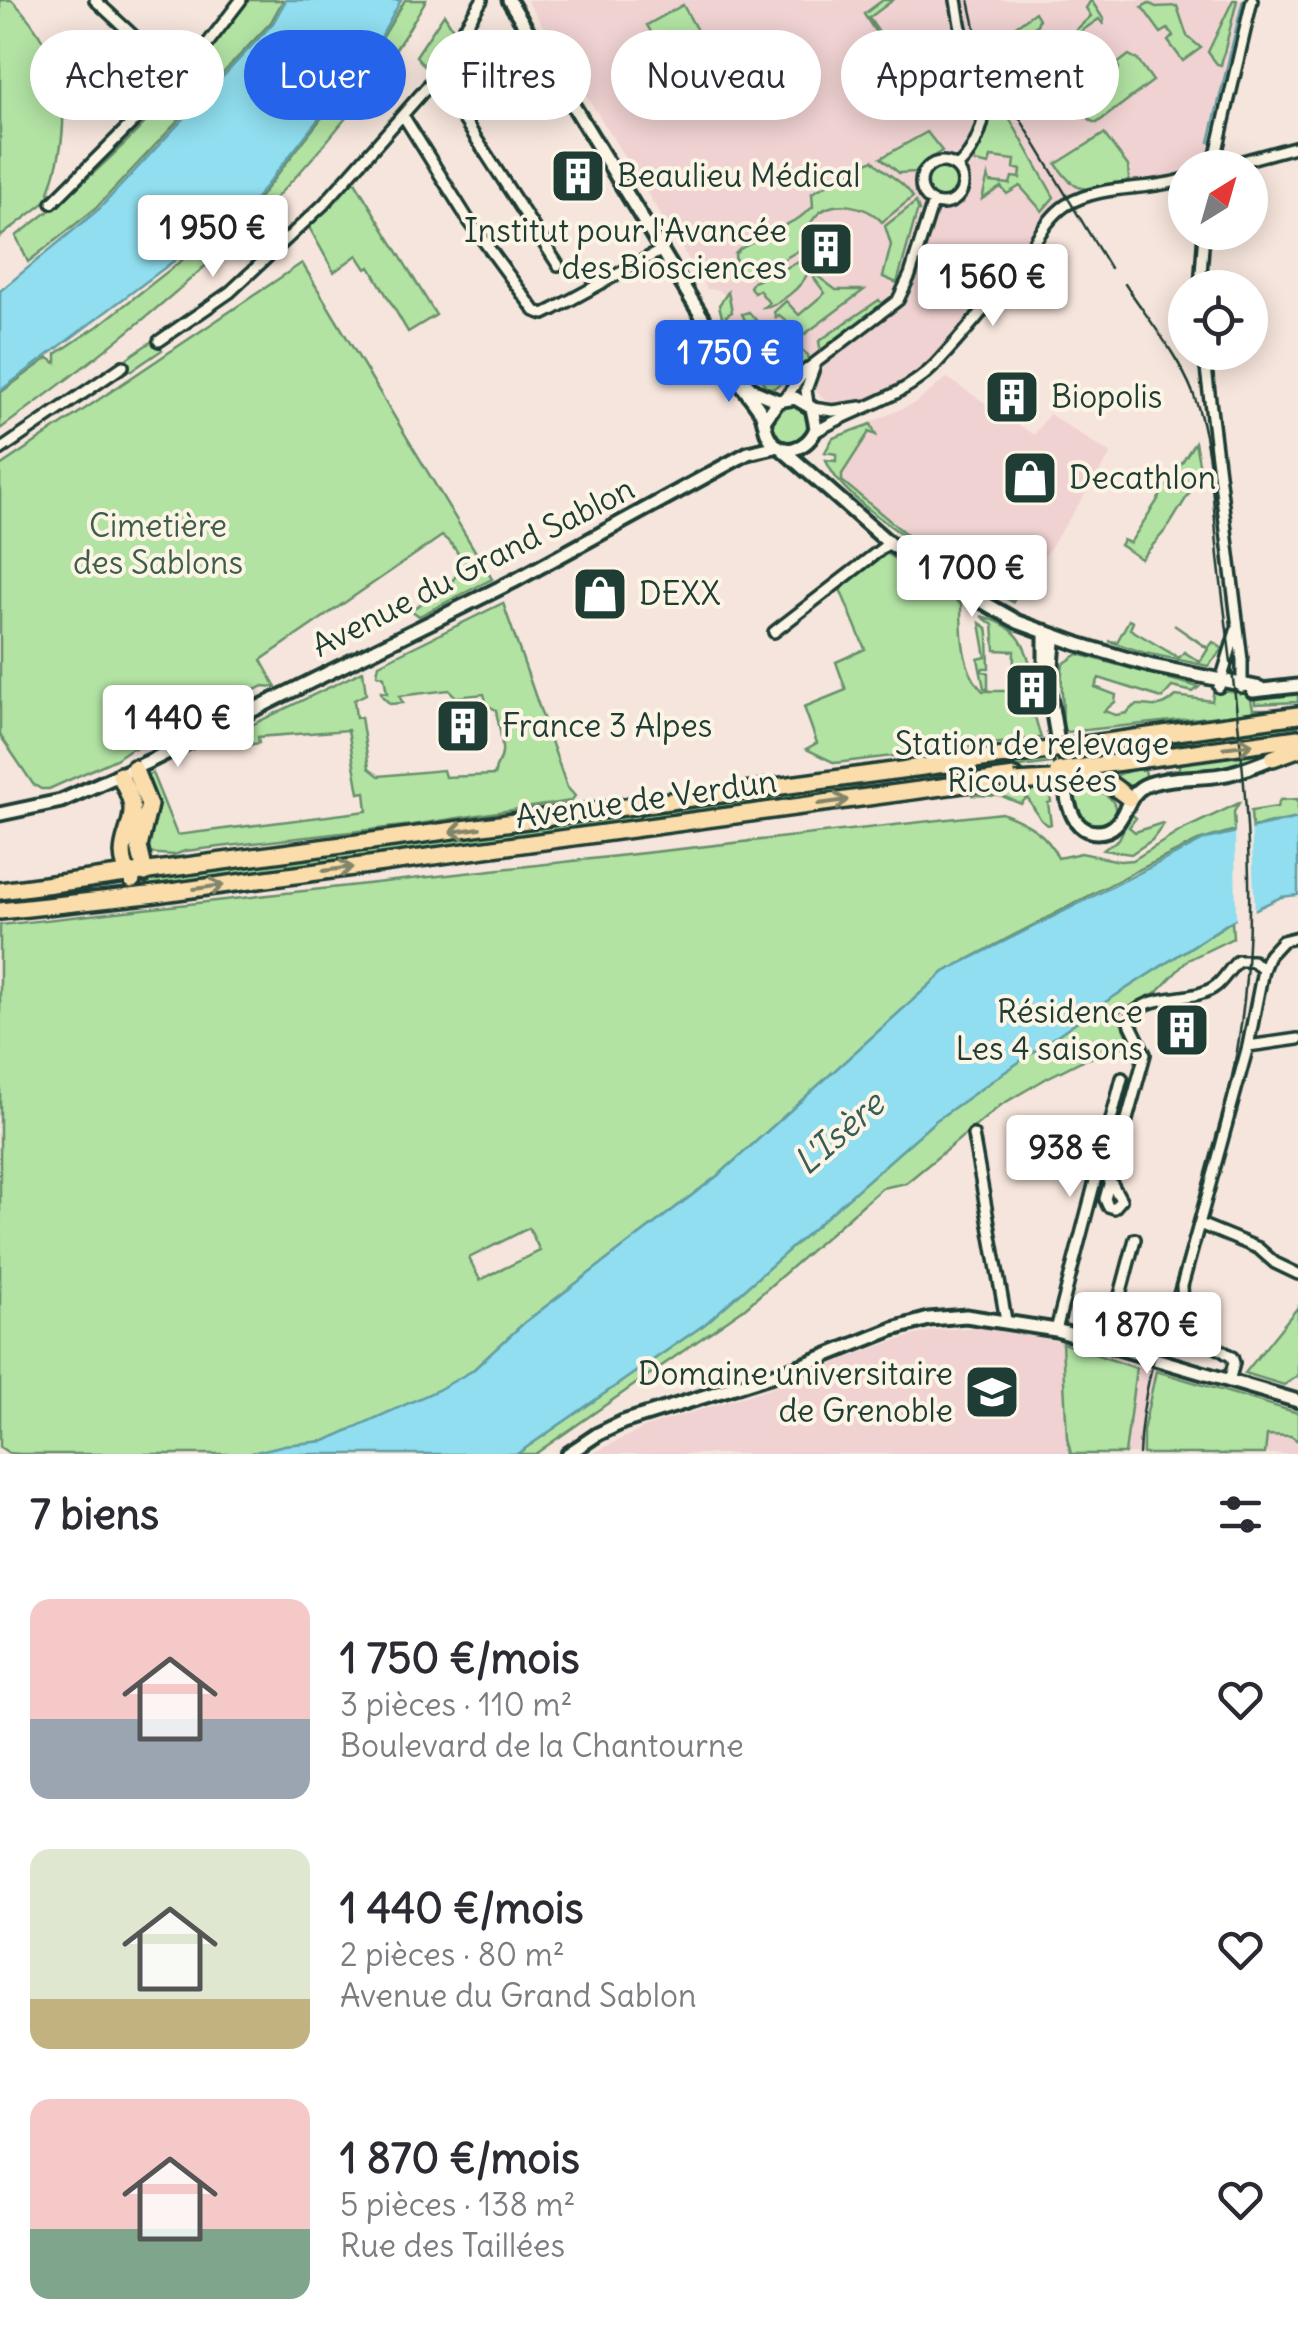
<!DOCTYPE html>
<html lang="fr">
<head>
<meta charset="utf-8">
<style>
	body { margin:0; font-family:Delius,sans-serif; background:#f7f7f7; color:#2b2b33; height:100vh; display:flex; flex-direction:column; font-size:38px; white-space:nowrap }
	* { box-sizing:border-box; margin:0 }
	p { font-size:32px; color:#7c7c81 }
	.icon { flex:none; width:55px; height:55px; fill:none; stroke:currentColor; stroke-width:2; stroke-linecap:round; stroke-linejoin:round }
	.map { position:relative; height:1454px; overflow:hidden }
	.details { display:flex; flex-direction:column; background:#fff; flex:1 }
	.details>* { flex:none }
	.hud { position:absolute; left:30px; top:30px; width:1240px; height:90px; display:flex; gap:20px }
	.needle { width:65px; rotate:37deg }
	.controls { position:absolute; left:1168px; top:150px; display:grid; gap:20px }
	.controls a { display:grid; place-items:center; width:100px; height:100px; border-radius:50%; background:#fff; box-shadow:0 5px 25px #0003; font-size:50px }
	.price { position:absolute; translate:-50% -85px; padding:0 22px; border-radius:10px; background:#fff; color:#222; font-size:32px; line-height:65px; filter:drop-shadow(0 2px 5px #0008) }
	.price::after { content:''; position:absolute; left:50%; top:60px; width:30px; height:22px; margin-left:-15px; background:inherit; clip-path:polygon(0 0,100% 0,50% 100%) }
	.price.on { background:#2563eb; color:#fff }
	ul { padding:0; list-style:none }
	li { display:flex; align-items:center; gap:30px; height:250px; padding:0 30px }
	li span { display:grid; place-items:center; flex:none; width:280px; height:200px; border-radius:20px; color:#555 }
	li>.icon { margin-inline-start:auto }
	span .icon { width:120px; height:120px; fill:#fffc; stroke-width:1 }
	li b { font-size:42px }
	h2 { display:flex; justify-content:space-between; align-items:center; height:120px; padding:0 30px; font-size:42px }
	.tag { padding:0 35px; border-radius:45px; background:#fff; box-shadow:0 5px 25px #0003; font-size:35px; line-height:90px }
	.tag.on { background:#2563eb; color:#fff }
	.map>svg:first-child { display:block }
</style>
</head>
<body>
<div class="map">
<svg width="1298" height="1454" viewBox="0 0 1298 1454">
	<rect width="100%" height="100%" fill="#f6e5dc"/>
	<filter id="ink" filterUnits="userSpaceOnUse"><feTurbulence type="fractalNoise" baseFrequency=".01" numOctaves="2"/><feDisplacementMap in="SourceGraphic" scale="20" xChannelSelector="R" yChannelSelector="G"/><feConvolveMatrix kernelMatrix="1 2 1 2 8 2 1 2 1" color-interpolation-filters="sRGB"/></filter>
	<g filter="url(#ink)">
		<!-- built -->
		<path fill="#efd2d1" d="M 527,0 L 1246,0 L 1205,167 L 1185,168 L 1185,174 L 1166,181 L 1081,189 L 1043,227 L 950,349 L 898,386 L 851,406 L 833,407 L 812,387 L 803,384 L 788,389 L 769,385 L 730,317 L 729,299 L 719,290 L 707,289 Z
			M 947,378 L 1034,435 L 1049,414 L 1111,454 L 1015,602 L 931,553 L 841,481 L 842,474 L 836,461 L 836,438 L 917,402 Z
			M 985,1327 L 1058,1341 L 1298,1413 L 1298,1454 L 591,1454 L 646,1427 L 767,1389 L 885,1344 L 934,1330 Z"/>
		<!-- green -->
		<path fill="#b2e3a3" stroke="#68906c" stroke-width="2.5" fill-rule="evenodd" d="M 0,0 L 12,0 C 67,57 75,118 49,192 L 52,197 L 0,237 Z
			M 246,0 L 283,0 L 271,22 L 96,208 L 28,262 L 16,236 C 102,174 186,87 246,0 Z
			M 405,0 L 426,0 C 323,181 166,308 0,429 L 0,393 L 48,358 L 56,363 L 56,354 L 98,326 L 255,203 L 377,47 Z
			M 883,0 L 893,0 L 869,18 L 897,59 L 900,71 L 864,14 Z
			M 1091,0 L 1104,20 L 1103,24 L 1099,19 L 1061,45 L 1062,37 L 1075,31 L 1091,16 L 1086,8 Z
			M 1233,0 L 1237,0 L 1221,65 L 1217,64 L 1208,52 Z
			M 1149,3 L 1156,7 L 1177,6 L 1187,36 L 1201,48 L 1183,61 L 1168,41 L 1173,36 L 1168,29 L 1161,33 L 1142,7 Z
			M 683,5 L 713,60 L 665,87 L 654,68 L 667,60 L 647,25 Z
			M 1035,12 L 1039,19 L 1037,25 L 1015,41 L 1063,51 L 1033,67 L 1020,67 L 1011,85 L 986,37 L 994,42 Z
			M 444,14 L 455,32 L 429,72 L 416,56 Z
			M 1129,55 L 1138,60 L 1153,81 L 1097,123 L 1091,121 L 1080,106 L 1093,95 L 1086,84 L 1092,80 L 1097,84 L 1102,81 L 1099,76 L 1106,71 L 1109,76 L 1116,76 L 1119,68 L 1117,64 Z
			M 1002,105 L 1054,197 L 1042,211 L 1020,186 L 1007,194 L 1001,187 L 982,199 L 988,175 L 990,182 L 1010,184 L 1012,177 L 1020,178 L 1021,170 L 1014,168 L 1015,160 L 991,157 L 989,165 L 975,162 L 974,159 L 991,116 Z
			M 927,132 L 942,151 L 924,162 L 915,172 L 899,173 L 881,158 Z
			M 1104,134 L 1128,166 L 1129,179 L 1124,183 C 1085,188 1080,199 1056,164 Z
			M 873,160 C 886,175 904,181 913,197 L 882,222 C 867,205 832,197 815,217 C 808,225 805,237 803,248 L 760,273 L 737,277 L 735,254 L 740,249 L 799,218 L 813,207 L 812,193 Z
			M927 183a15 15 0 1 1 30 0a15 15 0 1 1-30 0Z
			M 354,180 L 436,315 L 408,332 L 370,267 L 366,269 L 357,255 L 334,272 L 309,227 Z
			M 916,202 L 919,211 L 917,212 L 897,283 L 883,277 L 891,245 L 885,226 Z
			M 801,261 L 808,272 C 803,286 779,306 764,307 L 769,303 L 759,290 L 754,293 L 750,287 L 753,282 Z
			M 302,263 L 492,579 L 419,616 L 411,610 C 438,592 487,570 442,536 L 261,660 L 276,687 L 263,686 L 133,749 L 161,728 L 116,759 L 49,789 L 41,789 L 33,784 L 0,735 L 0,466 Z
			M 816,275 L 836,290 L 864,290 L 805,334 L 788,327 L 790,324 L 779,315 L 776,318 L 774,312 L 786,301 L 799,315 L 825,293 L 814,278 Z
			M 728,292 L 732,312 L 726,316 C 734,330 750,366 769,365 C 779,365 790,352 799,348 L 808,355 L 809,362 L 774,388 L 766,387 L 722,317 L 719,305 Z
			M 879,300 L 883,305 L 831,342 L 832,346 L 825,351 L 820,348 L 819,341 Z
			M 749,312 L 762,327 L 783,340 L 787,335 L 795,340 L 770,356 L 768,354 L 772,349 L 753,321 L 747,324 L 742,314 Z
			M 155,339 L 162,350 L 131,371 L 123,361 Z
			M772 424a19 19 0 1 1 38 0a19 19 0 1 1-38 0Z
			M 871,424 L 876,435 L 869,432 L 842,474 L 842,481 L 930,554 C 901,533 838,494 826,460 L 836,461 L 836,454 L 825,452 L 833,438 Z
			M 1195,442 L 1201,474 L 1169,526 L 1141,559 L 1120,545 L 1123,540 L 1130,543 Z
			M 883,551 L 961,604 C 961,633 962,671 983,691 L 1013,691 L 1014,651 L 995,650 L 993,625 L 981,616 C 1021,626 1029,648 1034,687 L 1030,687 L 1035,710 L 1030,712 L 1031,717 L 1035,717 L 1041,738 L 835,763 L 806,749 L 817,743 L 804,707 L 846,690 L 836,662 L 865,649 L 840,589 Z
			M 958,557 L 967,562 L 962,571 L 996,593 L 1000,586 L 1012,591 L 1020,589 L 1013,602 L 963,576 L 955,562 Z
			M 503,603 L 567,787 L 575,796 L 571,801 L 412,825 L 185,851 L 174,855 L 145,853 L 142,778 L 152,773 L 177,835 L 367,811 L 365,792 L 359,793 L 348,730 L 258,737 L 259,743 L 237,747 L 231,739 L 233,734 L 363,671 L 366,694 L 354,700 L 356,718 L 361,717 L 369,768 L 379,776 L 443,770 L 445,777 L 495,775 C 494,763 502,764 502,752 C 503,739 498,723 496,710 L 487,705 L 484,694 L 456,697 L 449,690 L 399,696 L 403,703 L 390,704 L 382,696 L 381,692 L 387,693 L 384,677 L 377,674 L 379,664 Z
			M 1129,620 L 1133,622 L 1130,629 L 1179,658 L 1184,652 L 1200,662 L 1208,649 L 1174,625 L 1208,648 L 1213,642 L 1223,649 L 1208,666 L 1145,653 L 1109,641 L 1117,642 Z
			M 980,623 L 987,628 L 988,634 L 989,668 L 983,668 L 982,671 L 988,672 L 988,689 L 984,688 L 978,659 L 986,657 Z
			M 1078,654 L 1199,687 L 1193,692 L 1172,687 L 1162,698 L 1099,678 L 1095,687 L 1116,695 L 1115,702 L 1104,711 L 1116,715 L 1127,713 C 1141,693 1153,719 1176,696 L 1212,701 L 1214,688 L 1250,695 L 1253,709 L 1285,709 L 1067,732 L 1062,728 C 1065,706 1059,685 1063,664 Z
			M 1298,691 L 1298,702 L 1255,704 L 1254,693 Z
			M 1298,725 L 1298,731 L 975,773 L 974,768 Z
			M 1262,753 L 1263,756 L 1235,768 L 1165,778 L 1164,771 L 1179,769 L 1179,763 Z
			M 1135,769 L 1145,770 L 1147,781 L 1129,788 L 1113,781 L 1117,775 Z
			M 1081,783 C 1099,789 1129,802 1108,823 L 1087,824 C 1075,812 1071,801 1069,784 Z
			M 859,784 L 860,789 L 153,888 L 144,883 L 150,879 Z
			M 1049,788 L 1051,802 L 1048,803 L 1051,824 L 1048,825 L 1041,820 L 1027,797 L 1021,804 L 1002,796 L 971,795 Z
			M 1298,799 L 1298,818 L 1252,827 L 1251,811 L 1277,807 L 1280,800 Z
			M 1239,803 L 1234,812 L 1235,830 L 1198,841 L 1136,871 L 944,972 L 720,1174 L 524,1323 L 472,1371 L 439,1390 L 325,1441 L 285,1445 L 248,1454 L 20,1454 L 9,1453 L 0,1447 L 0,925 L 1002,813 C 1027,823 1047,833 1058,858 L 1081,853 L 1120,861 L 1133,860 L 1182,830 ZM 529,1228 L 540,1251 L 480,1280 L 469,1258 Z
			M 1131,814 L 1136,818 L 1129,827 L 1135,832 L 1162,823 L 1164,824 L 1152,840 L 1131,854 L 1103,850 L 1119,839 Z
			M 1232,921 L 1233,938 L 1188,960 L 1158,991 L 1117,1014 L 1132,1044 L 1081,1061 L 1047,1078 L 1001,1105 L 906,1183 L 882,1188 L 745,1308 L 535,1454 L 517,1454 L 705,1324 L 935,1121 L 1093,1010 Z
			M 1298,1307 L 1298,1376 L 1284,1385 L 1245,1373 Z
			M 1062,1343 L 1136,1368 L 1125,1454 L 1071,1454 L 1067,1438 Z
			M 1156,1371 L 1298,1413 L 1298,1441 L 1291,1436 L 1267,1435 L 1265,1454 L 1143,1454 L 1143,1431 Z"/>
		<!-- water -->
		<path fill="#90deef" stroke="#639ea4" stroke-width="2.5" d="M 286,0 L 401,0 L 376,46 L 254,201 L 0,391 L 0,291 L 99,209 L 273,23 Z
			M 1298,818 L 1298,895 L 1281,897 L 1231,921 L 1093,1010 L 935,1121 L 705,1324 L 517,1454 L 248,1454 L 285,1445 L 325,1441 L 438,1390 L 472,1371 L 524,1323 L 720,1174 L 944,972 L 1206,839 Z"/>
		<!-- pier -->
		<path fill="#f6e5dc" d="M 1251,822 L 1255,916 L 1236,924 L 1235,826 Z"/>
		<g fill="none" stroke-linecap="round" stroke-linejoin="round">
			<!-- stream -->
			<path stroke="#639ea4" stroke-width="2.5" d="M 1209,142 L 1243,0"/>
			<!-- minor casing -->
			<g stroke="#1f3d34" stroke-width="16">
				<path id="minor" d="M 95,0 L 178,77
					M 435,75 L 558,265
					M 404,117 L 469,221 L 535,311 L 544,314 L 554,309 L 662,250
					M921 183a21 21 0 1 1 42 0a21 21 0 1 1-42 0Z
					M 956,167 C 965,161 970,153 975,143 C 995,101 979,86 966,46 C 960,31 959,16 956,0
					M 1213,168 L 1252,0
					M 1217,168 L 1298,146
					M 52,203 L 195,60 L 241,0
					M 1200,288 L 1204,232
					M 159,341 L 230,292 L 324,204 L 428,86 L 482,0
					M 1204,352 L 1242,660 L 1242,687
					M 785,398 L 806,370 L 898,300 L 910,275 L 933,202
					M 808,404 L 806,390 L 814,368
					M 812,408 L 833,411 L 861,407
					M 815,432 C 853,409 903,398 935,365 C 965,333 992,300 1019,265 C 1034,246 1045,219 1066,205 C 1103,183 1145,192 1185,179
					M 0,450 L 123,366
					M 774,632 L 889,543
					M 1219,687 L 1236,631
					M 1248,1046 L 1298,1039
					M 973,1135 L 1006,1320
					M 1111,1182 L 1121,1200 L 1114,1208 L 1108,1206 L 1105,1199 L 1145,1054 L 1129,1021 C 1145,988 1192,1006 1217,985 C 1225,978 1230,968 1238,961 L 1253,961 L 1263,970
					M 1202,1225 L 1258,1248 L 1275,1263 L 1298,1274
					M 1056,1330 L 1122,1078
					M 1107,1344 L 1135,1239
					M 1229,1381 L 1234,1363 L 1232,1357 L 1199,1336 L 1183,1307 L 1182,1286 L 1248,1046 L 1263,970 L 1269,955 L 1282,941 L 1298,937"/>
			</g>
			<!-- tertiary casing -->
			<g stroke="#1f3d34" stroke-width="19">
				<path id="tertiary" d="M 509,0 L 735,371 C 740,387 752,397 761,412 C 765,420 764,427 768,435 C 780,460 809,449 816,428 L 812,408 L 795,398 L 778,401 L 765,420
					M 746,383 L 754,391 L 778,401
					M 782,449 L 889,543 L 941,578 L 1018,622 L 1078,644 L 1152,666 L 1260,688
					M 1045,631 L 1045,666 L 1068,802 C 1072,817 1079,832 1097,832 C 1127,832 1122,797 1144,786 C 1165,776 1198,779 1221,775 C 1239,772 1256,765 1273,758
					M 1047,634 L 1054,642 L 1051,678
					M 1253,691 L 1298,686
					M 0,814 L 61,801 L 150,761 L 516,580 L 748,453 L 778,446
					M 568,1454 L 598,1434 L 623,1422 L 795,1368 L 893,1329 L 929,1319 L 966,1316 L 1056,1330 L 1298,1401"/>
			</g>
			<!-- primary casing -->
			<g stroke="#1f3d34" stroke-width="22">
				<path id="primary" d="M 1085,745 L 1298,715
					M 1273,758 L 1298,749
					M 1085,767 L 1298,738
					M 134,768 L 149,805 L 139,847 L 145,873
					M 120,775 C 124,785 131,796 132,807 C 134,833 111,847 132,880
					M 1087,778 L 1110,784 L 1129,798
					M 0,891 L 1012,755
					M 0,911 L 148,895 L 1015,777"/>
			</g>
			<!-- minor -->
			<use href="#minor" stroke="#fcf5e5" stroke-width="9"/>
			<!-- tertiary -->
			<use href="#tertiary" stroke="#fcf5e5" stroke-width="11"/>
			<!-- primary -->
			<use href="#primary" stroke="#faddab" stroke-width="15"/>
			<!-- tram -->
			<path stroke="#1f3d34" stroke-width="2.5" d="M 969,0 L 979,45 L 989,67 L 1110,268
				M 1125,284 C 1148,319 1178,355 1193,393 C 1213,443 1213,512 1219,566 C 1240,739 1269,913 1230,1086 C 1215,1155 1193,1223 1173,1291 C 1157,1344 1141,1398 1139,1454"/>
			<!-- primary-bridge casing -->
			<g stroke="#1f3d34" stroke-width="22" stroke-linecap="butt">
				<path id="primary-bridge" d="M 1012,755 L 1085,745
					M 1058,771 L 1085,767
					M 1015,782 L 1087,778"/>
			</g>
			<!-- primary-bridge -->
			<use href="#primary-bridge" stroke="#faddab" stroke-width="15"/>
		</g>
		<!-- one-way arrows -->
		<defs><path id="oneway-shaft" d="M-6 0H5M1.5-3L5.5 0L1.5 3" fill="none" stroke-width="1.6" stroke-linecap="round" stroke-linejoin="round" transform="scale(2.5)"/></defs>
		<g stroke="#82856a">
			<use href="#oneway-shaft" transform="translate(1238 746) rotate(-7)"/>
			<use href="#oneway-shaft" transform="translate(833 802) rotate(-8)"/>
			<use href="#oneway-shaft" transform="translate(465 830) rotate(172)"/>
			<use href="#oneway-shaft" transform="translate(338 869) rotate(-8)"/>
			<use href="#oneway-shaft" transform="translate(209 887) rotate(-8)"/>
		</g>
	</g>
	<!-- icons -->
	<defs>
		<g id="building-square" transform="scale(2.875)"><rect x="-9" y="-9" width="18" height="18" rx="4" fill="#1f3d34" stroke="#fcf5e5"/><path d="M-4-6H4V6H1V3H-1V6H-4ZM-2.5-4.3h1.7v1.8h-1.7ZM.8-4.3h1.7v1.8H.8ZM-2.5-1h1.7V.8h-1.7ZM.8-1h1.7V.8H.8Z" fill="#fff"/></g>
		<g id="shop-square" transform="scale(2.875)"><rect x="-9" y="-9" width="18" height="18" rx="4" fill="#1f3d34" stroke="#fcf5e5"/><path d="M-5-2.5h2.3a2.7 3.5 0 0 1 5.4 0H5L5.5 6h-11ZM-1.5-2.5h3a1.5 2.3 0 0 0-3 0Z" fill="#fff"/></g>
		<g id="university-square" transform="scale(2.875)"><rect x="-9" y="-9" width="18" height="18" rx="4" fill="#1f3d34" stroke="#fcf5e5"/><path d="M0-5L7-2L0 1L-7-2ZM-4 1L0 2.5L4 1V4Q0 6-4 4Z" fill="#fff"/></g>
	</defs>
	<g fill-rule="evenodd">
		<use href="#building-square" x="578" y="176"/>
		<use href="#building-square" x="826" y="249"/>
		<use href="#building-square" x="1012" y="397"/>
		<use href="#shop-square" x="1030" y="478"/>
		<use href="#shop-square" x="600" y="594"/>
		<use href="#building-square" x="1032" y="690"/>
		<use href="#building-square" x="463" y="726"/>
		<use href="#building-square" x="1182" y="1030"/>
		<use href="#university-square" x="992" y="1392"/>
	</g>
	<g text-anchor="middle" stroke-width="8" stroke-linejoin="round" paint-order="stroke">
		<!-- poi labels -->
		<g font-size="32" fill="#1f3d34" stroke="#fcf5e5" text-anchor="start">
			<text x="617" y="187">Beaulieu Médical</text>
			<text x="787" y="242" text-anchor="end">Institut pour l'Avancée<tspan x="787" dy="37">des Biosciences</tspan></text>
			<text x="1051" y="408">Biopolis</text>
			<text x="1069" y="489">Decathlon</text>
			<text x="639" y="605">DEXX</text>
			<text x="502" y="737">France 3 Alpes</text>
			<text x="1032" y="755" text-anchor="middle">Station de relevage<tspan x="1032" dy="37">Ricou usées</tspan></text>
			<text x="1143" y="1023" text-anchor="end">Résidence<tspan x="1143" dy="37">Les 4 saisons</tspan></text>
			<text x="953" y="1385" text-anchor="end">Domaine universitaire<tspan x="953" dy="37">de Grenoble</tspan></text>
		</g>
		<!-- park labels -->
		<g font-size="32" fill="#3c5e4a" stroke="#fcf5e5">
			<text x="158" y="537">Cimetière<tspan x="158" dy="37">des Sablons</tspan></text>
		</g>
		<!-- street labels -->
		<g font-size="32" fill="#1f3d34" stroke="#fcf5e5">
			<text transform="translate(473 567) rotate(-27)" y="11">Avenue du Grand Sablon</text>
			<text transform="translate(646 799) rotate(-8)" y="11">Avenue de Verdun</text>
		</g>
		<!-- water labels -->
		<g font-size="35" font-style="italic" fill="#365d59" stroke="#fcf5e5">
			<text transform="translate(839 1133) rotate(-41)" y="12">L'Isère</text>
		</g>
	</g>
</svg>
<div class="controls">
<a><svg class="needle" viewBox="-14 -14 28 28"><path d="M0-13l5 13h-10z" fill="#e53935"/><path d="M0 13l5-13h-10z" fill="#7c7c81"/></svg></a>
<a><svg class="icon" aria-label="locate" viewBox="0 0 24 24"><circle cx="12" cy="12" r="6"/><path d="M12 2v4M12 18v4M2 12h4M18 12h4"/></svg></a>
</div>
<b class="price" style="left:213px;top:280px">1 950 €</b>
<b class="price" style="left:993px;top:329px">1 560 €</b>
<b class="price on" style="left:729px;top:405px">1 750 €</b>
<b class="price" style="left:972px;top:620px">1 700 €</b>
<b class="price" style="left:178px;top:770px">1 440 €</b>
<b class="price" style="left:1070px;top:1200px">938 €</b>
<b class="price" style="left:1147px;top:1377px">1 870 €</b>
<div class="hud">
<a class="tag">Acheter</a>
<a class="tag on">Louer</a>
<a class="tag">Filtres</a>
<a class="tag">Nouveau</a>
<a class="tag">Appartement</a>
</div>
</div>
<section class="details">
<h2>7 biens<svg class="icon" aria-label="filters" viewBox="0 0 24 24"><path d="M4 7h16M4 17h16"/><circle cx="9" cy="7" r="2"/><circle cx="15" cy="17" r="2"/></svg></h2>
<ul>
<li><span style="background:linear-gradient(#f6c9c9 60%,#9aa5b1 0)"><svg class="icon" aria-label="home" viewBox="0 0 24 24"><path d="M3 11l9-7 9 7M6 9v11h12V9"/></svg></span><div><b>1 750 €/mois</b><p>3 pièces · 110 m²</p><p>Boulevard de la Chantourne</p></div><svg class="icon" aria-label="heart" viewBox="0 0 24 24"><path d="M12 20l-8-8c-3-5 5-10 8-4 3-6 11-1 8 4z"/></svg></li>
<li><span style="background:linear-gradient(#dfe7d0 75%,#c2b280 0)"><svg class="icon" aria-label="home" viewBox="0 0 24 24"><path d="M3 11l9-7 9 7M6 9v11h12V9"/></svg></span><div><b>1 440 €/mois</b><p>2 pièces · 80 m²</p><p>Avenue du Grand Sablon</p></div><svg class="icon" aria-label="heart" viewBox="0 0 24 24"><path d="M12 20l-8-8c-3-5 5-10 8-4 3-6 11-1 8 4z"/></svg></li>
<li><span style="background:linear-gradient(#f6c9c9 65%,#7fa58c 0)"><svg class="icon" aria-label="home" viewBox="0 0 24 24"><path d="M3 11l9-7 9 7M6 9v11h12V9"/></svg></span><div><b>1 870 €/mois</b><p>5 pièces · 138 m²</p><p>Rue des Taillées</p></div><svg class="icon" aria-label="heart" viewBox="0 0 24 24"><path d="M12 20l-8-8c-3-5 5-10 8-4 3-6 11-1 8 4z"/></svg></li>
</ul>
</section>
</body>
</html>
